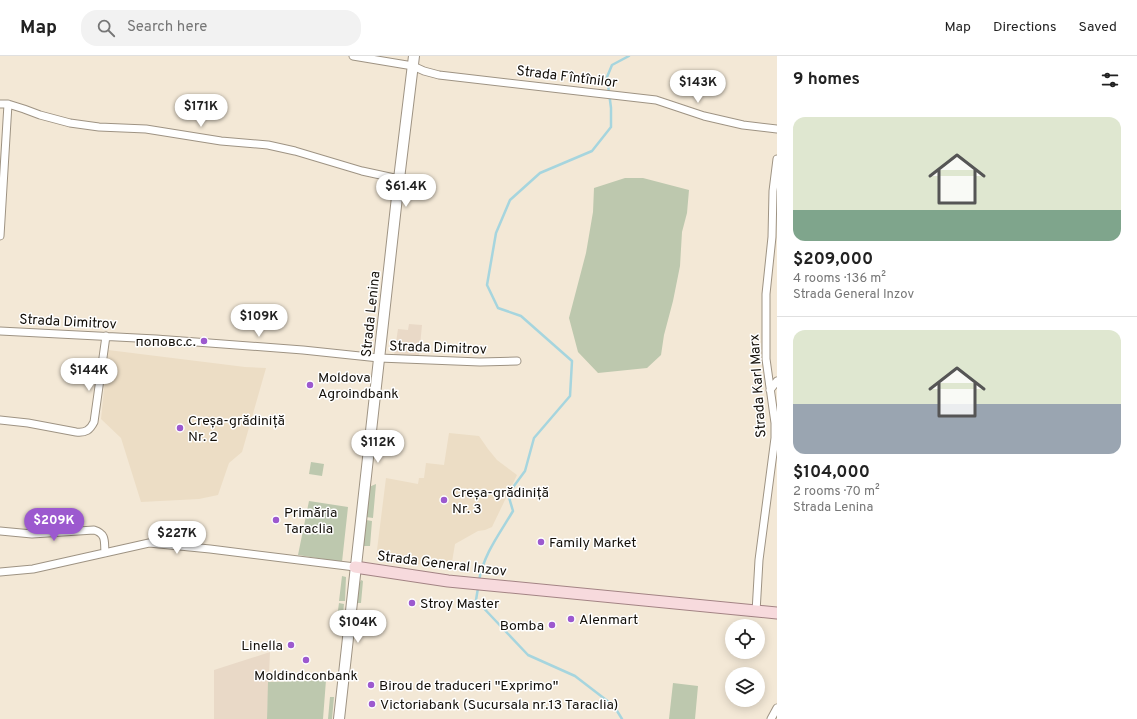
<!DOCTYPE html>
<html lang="en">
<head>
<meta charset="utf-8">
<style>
	body { margin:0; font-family:Overpass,sans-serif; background:#f2f2f2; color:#222; height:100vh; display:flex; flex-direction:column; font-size:15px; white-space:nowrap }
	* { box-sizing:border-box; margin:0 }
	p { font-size:13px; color:#767676 }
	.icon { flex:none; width:22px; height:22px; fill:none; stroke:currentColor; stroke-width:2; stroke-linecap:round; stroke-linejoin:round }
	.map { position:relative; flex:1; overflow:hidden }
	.sheet { display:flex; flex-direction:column; background:#fff; width:360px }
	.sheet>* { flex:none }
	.tools { position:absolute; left:725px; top:563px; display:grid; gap:8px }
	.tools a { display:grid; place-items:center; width:40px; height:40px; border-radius:50%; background:#fff; box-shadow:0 2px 10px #0003; font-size:20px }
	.price { position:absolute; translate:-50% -34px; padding:0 9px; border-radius:14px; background:#fff; color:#222; font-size:13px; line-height:26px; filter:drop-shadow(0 1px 2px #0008) }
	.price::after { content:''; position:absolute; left:50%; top:24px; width:12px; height:9px; margin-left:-6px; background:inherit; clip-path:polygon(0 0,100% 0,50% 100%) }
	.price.on { background:#9c59cf; color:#fff }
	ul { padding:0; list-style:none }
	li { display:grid; align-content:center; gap:8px; height:212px; padding:0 16px }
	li+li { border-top:1px solid #e0e0e0 }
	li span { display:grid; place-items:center; height:124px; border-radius:12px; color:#555 }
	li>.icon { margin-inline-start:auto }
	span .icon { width:72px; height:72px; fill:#fffc; stroke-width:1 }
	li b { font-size:17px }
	h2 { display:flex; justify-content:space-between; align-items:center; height:48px; padding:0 16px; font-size:17px }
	header { display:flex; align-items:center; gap:24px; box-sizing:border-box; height:56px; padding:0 20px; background:#fff; border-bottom:1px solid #e0e0e0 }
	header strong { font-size:19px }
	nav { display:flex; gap:22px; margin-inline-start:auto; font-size:14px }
	.search { width:280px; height:36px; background:#f2f2f2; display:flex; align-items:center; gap:10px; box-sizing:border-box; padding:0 14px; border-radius:16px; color:#767676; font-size:15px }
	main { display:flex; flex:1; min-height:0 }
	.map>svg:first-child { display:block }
</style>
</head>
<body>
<header>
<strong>Map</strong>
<div class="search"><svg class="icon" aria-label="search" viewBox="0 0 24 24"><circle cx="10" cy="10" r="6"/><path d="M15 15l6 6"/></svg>Search here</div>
<nav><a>Map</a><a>Directions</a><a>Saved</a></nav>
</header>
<main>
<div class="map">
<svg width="777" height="663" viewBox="0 0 777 663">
	<rect width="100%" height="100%" fill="#f3e8d6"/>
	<!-- commercial -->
	<path fill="#e9d9c7" d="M 409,268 L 422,269 L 419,300 L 394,300 L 398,273 L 408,274 Z
		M 270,596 L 267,663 L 214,663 L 214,614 Z"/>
	<!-- built -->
	<path fill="#ecddc5" d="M 108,294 L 245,311 L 266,312 L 242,396 L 229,407 L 218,439 L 199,443 L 141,446 L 121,382 L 101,363 Z
		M 449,377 L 479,380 L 488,393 L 497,404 L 517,419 L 492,471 L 485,474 L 478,475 L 455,488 L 451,512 L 376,502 L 386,422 L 418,428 L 419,422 L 424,422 L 426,407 L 444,409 Z"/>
	<!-- green -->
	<path fill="#bdc8ae" d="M 625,122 L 643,122 L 689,134 L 687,157 L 682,176 L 680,210 L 673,245 L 664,279 L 661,299 L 647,312 L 598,317 L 578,296 L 569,262 L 586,197 L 593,156 L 594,132 Z
		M 311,406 L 324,408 L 322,420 L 309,418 Z
		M 376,428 L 373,462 L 366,461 L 369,431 Z
		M 309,445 L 348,451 L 342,506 L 298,499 Z
		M 366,464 L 372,465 L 370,490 L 363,490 Z
		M 342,520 L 346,521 L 345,545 L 339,545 Z
		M 361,524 L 363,525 L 361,547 L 357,547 L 359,529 Z
		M 339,547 L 344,548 L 343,558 L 337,561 Z
		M 326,624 L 323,663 L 267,663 L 268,626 Z
		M 673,627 L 698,630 L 695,663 L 669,663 Z
		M 330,641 L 334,641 L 332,663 L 328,663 Z"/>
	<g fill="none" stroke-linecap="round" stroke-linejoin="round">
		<!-- stream -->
		<path stroke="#a6d5de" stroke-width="2.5" d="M 479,525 C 483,499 500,477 513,455 L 508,438 L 525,415 L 534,382 L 570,340 L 572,305 L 521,260 L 498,252 L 487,229 L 496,177 L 510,144 L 540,117 L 592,95 L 611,71 L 611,52 L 607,21 L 612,9 L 629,0
			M 478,532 L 476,544 L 528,599 L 575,620 L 614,650 L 622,663"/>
		<!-- street casing -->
		<g stroke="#9e9383" stroke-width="9">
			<path id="street" d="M 353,0 L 413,10 L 424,15 L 439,19 L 656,44 L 704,60 L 743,69 L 777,73
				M 0,48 L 8,48 L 24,53 L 40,59 L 70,67 L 99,71 L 146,73 L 221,85 L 268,89 L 295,95 L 362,115 L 399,123
				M 0,180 L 8,48
				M 0,275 L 156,283 L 303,294 L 379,302 L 480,306 L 517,305
				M 770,334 L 777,325
				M 0,364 L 28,367 L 76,376 C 86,377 90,374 94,366 L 106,280
				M 0,475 L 32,478 L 94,474 C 107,478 104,486 105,497
				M 0,516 L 33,513 L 149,487 L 210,493 L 355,511
				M 756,556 L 759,504 L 775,382 L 775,367 L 766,303 L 766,238 L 772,181 L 773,135 L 777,103
				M 771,663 L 777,652"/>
		</g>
		<!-- secondary casing -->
		<g stroke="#9e9383" stroke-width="12">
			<path id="secondary" d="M 339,663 L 399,123 L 414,0"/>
		</g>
		<!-- primary casing -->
		<g stroke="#a38384" stroke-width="13">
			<path id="primary" d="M 355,511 L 448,525 L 777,557"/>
		</g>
		<!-- street -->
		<use href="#street" stroke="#fff" stroke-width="7"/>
		<!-- secondary -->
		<use href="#secondary" stroke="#fff" stroke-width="10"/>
		<!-- primary -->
		<use href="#primary" stroke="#f7dadd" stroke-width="11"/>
	</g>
	<!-- markers -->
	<g fill="#9c59cf" stroke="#fff" stroke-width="1.5">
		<circle cx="204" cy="285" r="4"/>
		<circle cx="310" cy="329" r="4"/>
		<circle cx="180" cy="372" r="4"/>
		<circle cx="444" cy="444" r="4"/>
		<circle cx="276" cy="464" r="4"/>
		<circle cx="541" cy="486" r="4"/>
		<circle cx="412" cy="547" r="4"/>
		<circle cx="571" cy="563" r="4"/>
		<circle cx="552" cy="569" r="4"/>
		<circle cx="291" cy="589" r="4"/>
		<circle cx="306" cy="604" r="4"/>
		<circle cx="371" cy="629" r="4"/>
		<circle cx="372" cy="648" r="4"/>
	</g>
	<g text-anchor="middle" stroke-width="3" stroke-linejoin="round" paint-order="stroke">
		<!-- street labels -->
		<g font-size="14" fill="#130f09" stroke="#fff">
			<text transform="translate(567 20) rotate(7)" y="5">Strada Fîntînilor</text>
			<text transform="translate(370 258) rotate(-84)" y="5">Strada Lenina</text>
			<text transform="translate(68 265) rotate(3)" y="5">Strada Dimitrov</text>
			<text transform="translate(438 291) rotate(2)" y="5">Strada Dimitrov</text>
			<text transform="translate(757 330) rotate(-94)" y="5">Strada Karl Marx</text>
			<text transform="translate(442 507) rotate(7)" y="5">Strada General Inzov</text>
		</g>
		<!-- poi labels -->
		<g font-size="14" fill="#130f09" stroke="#fff" text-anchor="start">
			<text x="196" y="290" text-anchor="end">поповс.с.</text>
			<text x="318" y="326">Moldova<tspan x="318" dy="16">Agroindbank</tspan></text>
			<text x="188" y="369">Creșa-grădiniță<tspan x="188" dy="16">Nr. 2</tspan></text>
			<text x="452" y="441">Creșa-grădiniță<tspan x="452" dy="16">Nr. 3</tspan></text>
			<text x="284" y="461">Primăria<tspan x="284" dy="16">Taraclia</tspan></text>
			<text x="549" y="491">Family Market</text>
			<text x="420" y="552">Stroy Master</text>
			<text x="579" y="568">Alenmart</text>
			<text x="544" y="574" text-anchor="end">Bomba</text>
			<text x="283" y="594" text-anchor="end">Linella</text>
			<text x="306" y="624" text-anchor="middle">Moldindconbank</text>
			<text x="379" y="634">Birou de traduceri "Exprimo"</text>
			<text x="380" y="653">Victoriabank (Sucursala nr.13 Taraclia)</text>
		</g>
	</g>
</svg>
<div class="tools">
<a><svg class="icon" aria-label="locate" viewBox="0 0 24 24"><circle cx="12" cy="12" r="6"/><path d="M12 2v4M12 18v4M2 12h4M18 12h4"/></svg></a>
<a><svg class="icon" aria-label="layers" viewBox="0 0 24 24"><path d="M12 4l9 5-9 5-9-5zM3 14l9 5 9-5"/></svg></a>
</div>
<b class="price" style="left:698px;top:48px">$143K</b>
<b class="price" style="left:201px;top:72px">$171K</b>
<b class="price" style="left:406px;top:152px">$61.4K</b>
<b class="price" style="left:259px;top:282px">$109K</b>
<b class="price" style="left:89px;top:336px">$144K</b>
<b class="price" style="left:378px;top:408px">$112K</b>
<b class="price on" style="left:54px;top:486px">$209K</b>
<b class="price" style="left:177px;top:499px">$227K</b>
<b class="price" style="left:358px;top:588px">$104K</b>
</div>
<section class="sheet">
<h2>9 homes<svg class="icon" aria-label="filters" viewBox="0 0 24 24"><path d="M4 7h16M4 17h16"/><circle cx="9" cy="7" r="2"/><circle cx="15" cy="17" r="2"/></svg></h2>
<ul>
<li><span style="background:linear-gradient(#dfe7d0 75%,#7fa58c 0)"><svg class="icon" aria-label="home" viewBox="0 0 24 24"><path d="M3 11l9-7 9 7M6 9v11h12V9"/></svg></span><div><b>$209,000</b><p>4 rooms · 136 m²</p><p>Strada General Inzov</p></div></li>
<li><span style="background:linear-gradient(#dfe7d0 60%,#9aa5b1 0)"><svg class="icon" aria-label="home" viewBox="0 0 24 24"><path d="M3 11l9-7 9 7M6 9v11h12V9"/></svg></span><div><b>$104,000</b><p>2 rooms · 70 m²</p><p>Strada Lenina</p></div></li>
</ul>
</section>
</main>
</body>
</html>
